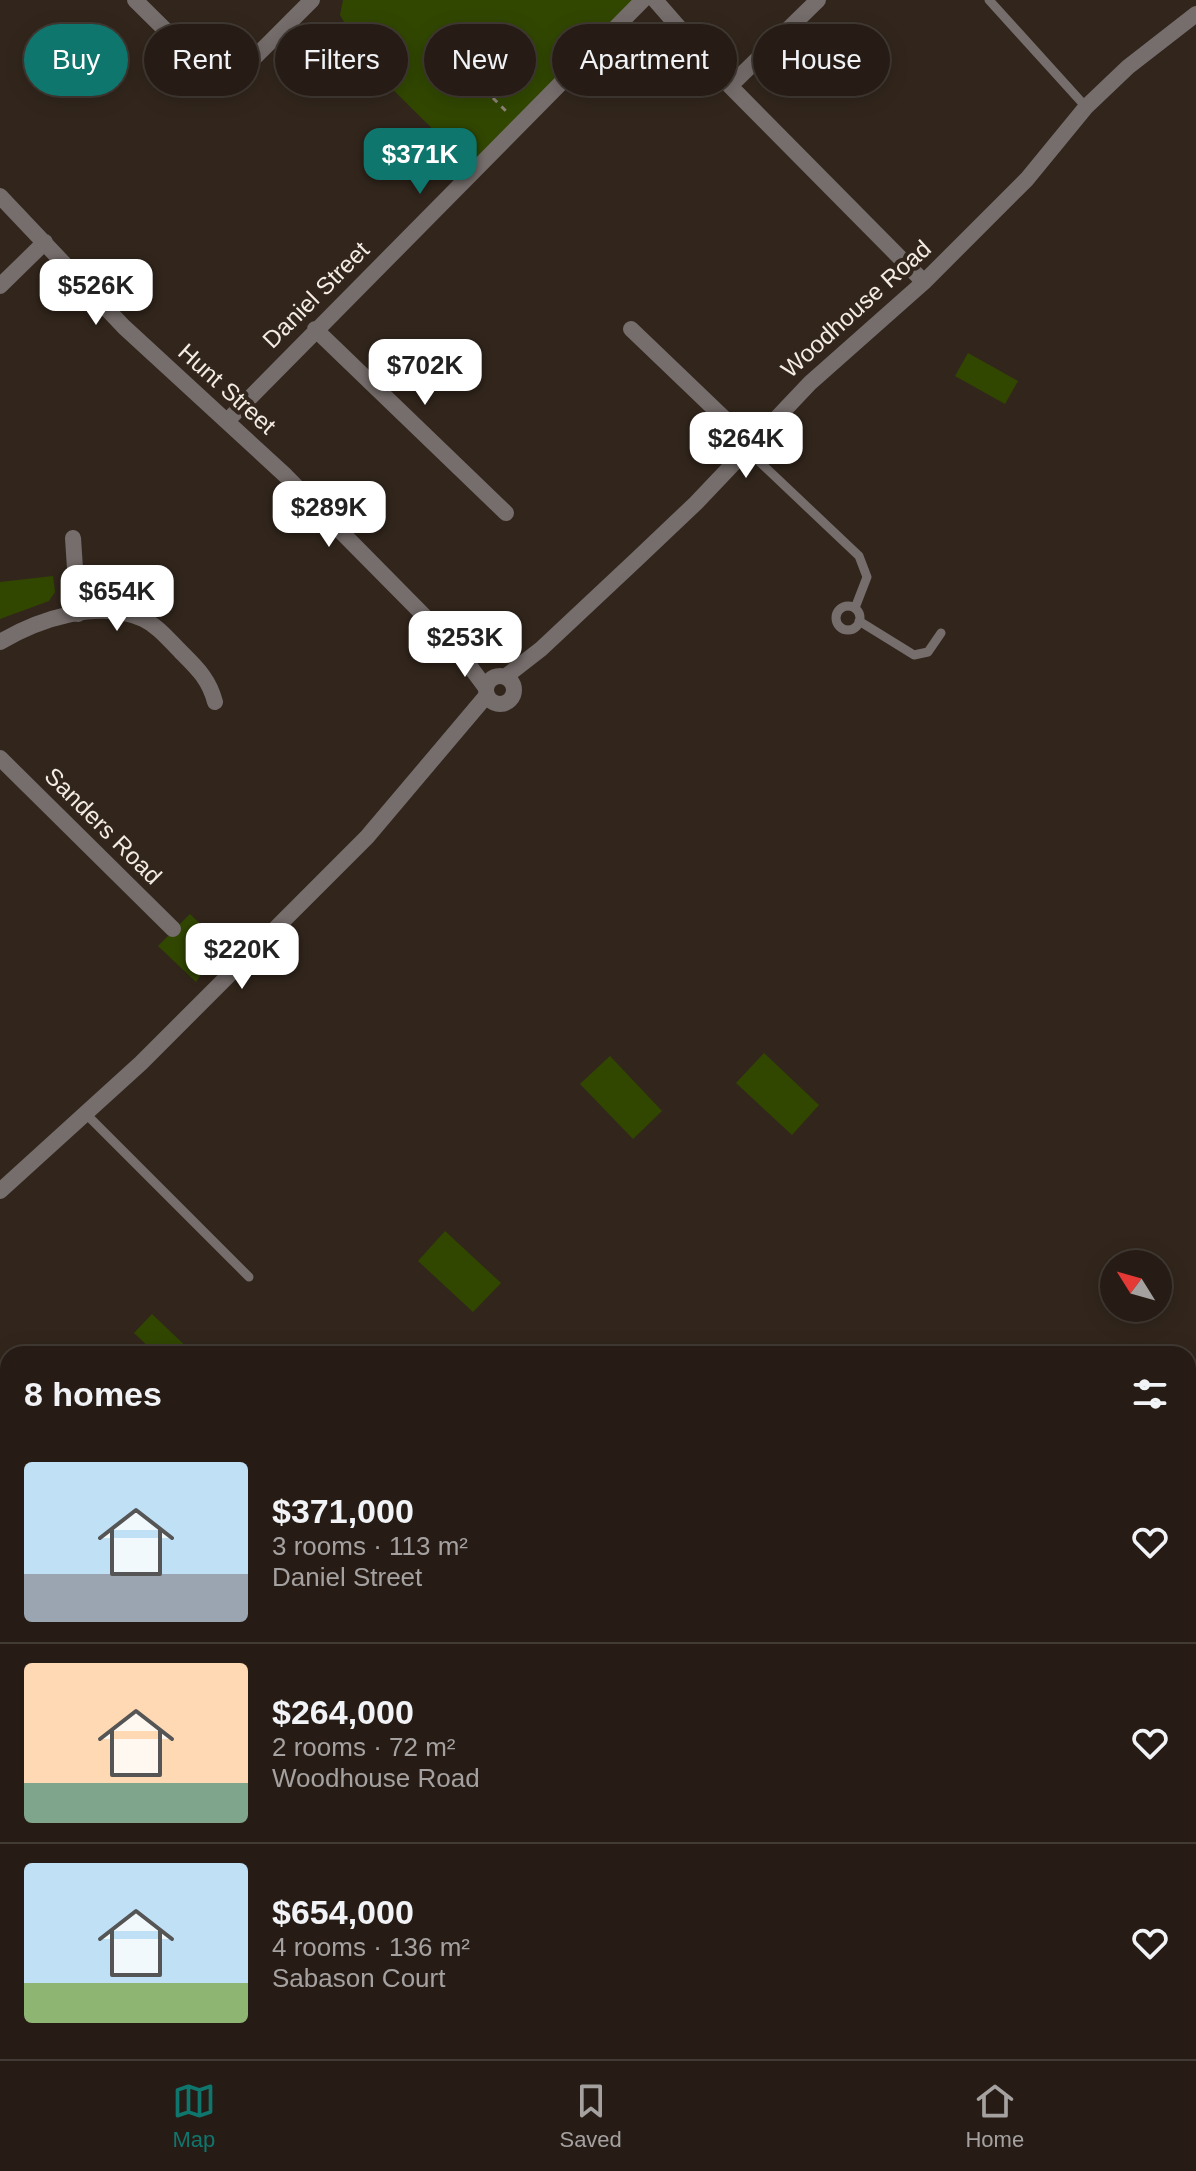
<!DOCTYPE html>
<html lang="en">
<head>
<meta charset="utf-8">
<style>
	body { margin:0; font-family:Helvetica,sans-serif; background:#2e251e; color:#f1f3f6; height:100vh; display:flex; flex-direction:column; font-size:30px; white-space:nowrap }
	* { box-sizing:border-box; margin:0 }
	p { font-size:26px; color:#a4a1a0 }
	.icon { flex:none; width:44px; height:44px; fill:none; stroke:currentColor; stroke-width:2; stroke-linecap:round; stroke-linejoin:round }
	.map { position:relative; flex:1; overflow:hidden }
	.panel { position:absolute; left:0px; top:1346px; width:1196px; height:714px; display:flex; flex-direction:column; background:#261c15; border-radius:24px 24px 0 0; box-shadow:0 4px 20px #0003,0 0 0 2px #423a34 }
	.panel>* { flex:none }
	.banner { position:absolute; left:24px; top:24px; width:1148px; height:72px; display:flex; gap:16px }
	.needle { width:52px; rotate:307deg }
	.tools { position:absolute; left:1100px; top:1250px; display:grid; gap:16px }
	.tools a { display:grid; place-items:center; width:72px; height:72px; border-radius:50%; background:#261c15; box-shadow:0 4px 20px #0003,0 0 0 2px #423a34; font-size:40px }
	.price { position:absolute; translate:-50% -68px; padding:0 18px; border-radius:16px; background:#fff; color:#222; font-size:26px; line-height:52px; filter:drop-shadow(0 2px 4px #0008) }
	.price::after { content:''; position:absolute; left:50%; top:48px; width:24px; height:18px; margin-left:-12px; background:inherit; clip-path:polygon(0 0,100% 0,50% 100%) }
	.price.active { background:#0f766e; color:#fff }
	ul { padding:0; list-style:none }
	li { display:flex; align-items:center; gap:24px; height:200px; padding:0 24px }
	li+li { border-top:2px solid #423a34 }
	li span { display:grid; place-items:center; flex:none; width:224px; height:160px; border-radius:8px; color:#555 }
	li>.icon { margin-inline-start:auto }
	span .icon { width:96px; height:96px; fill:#fffc; stroke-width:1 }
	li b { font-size:34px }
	h2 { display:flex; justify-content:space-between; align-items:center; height:96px; padding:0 24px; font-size:34px }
	.chip { padding:0 28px; border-radius:36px; background:#261c15; box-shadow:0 4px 20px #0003,0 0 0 2px #423a34; font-size:28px; line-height:72px }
	.chip.active { background:#0f766e; color:#fff }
	.tab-bar { display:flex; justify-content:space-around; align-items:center; height:112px; border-top:2px solid #423a34; background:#261c15; font-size:22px; color:#a4a1a0 }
	.tab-bar a { display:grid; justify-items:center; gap:4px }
	.tab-bar .active { color:#0f766e }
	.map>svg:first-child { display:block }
</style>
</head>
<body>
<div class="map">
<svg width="1196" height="2059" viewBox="0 0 1196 2059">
	<rect width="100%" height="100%" fill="#32261c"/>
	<!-- commercial -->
	<path fill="#3e3124" d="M 1188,1628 L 1196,1635 L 1196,2059 L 742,2059 L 749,2052 L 1188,2052 Z"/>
	<!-- green -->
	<path fill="#314700" d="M 343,0 L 634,0 L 469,165 L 369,66 L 340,15 Z
		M 968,353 L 1018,381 L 1005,404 L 955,376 Z
		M 53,576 L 55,592 L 49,601 L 0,619 L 0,582 Z
		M 190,914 L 227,950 L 210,961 L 196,982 L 158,946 Z
		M 764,1053 L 819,1105 L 792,1135 L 736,1083 Z
		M 610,1056 L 662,1111 L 633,1139 L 580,1084 Z
		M 445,1231 L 501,1283 L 473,1312 L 418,1261 Z
		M 152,1314 L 194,1354 L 156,1354 L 134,1333 Z"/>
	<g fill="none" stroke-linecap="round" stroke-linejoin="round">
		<!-- path -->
		<path stroke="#8e847b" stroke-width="3" stroke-dasharray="6 6" stroke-linecap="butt" d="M429 65a26 26 0 1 1 52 0a26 26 0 1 1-52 0Z
			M 476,81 L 510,115
			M 1188,1733 L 1196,1742
			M 1052,2052 L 1059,2059
			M 1109,2052 L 1116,2059
			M 1187,2052 L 1194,2059
			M 739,2059 L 745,2052
			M 1040,2059 L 1047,2052"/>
		<!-- lane -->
		<path stroke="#766e6d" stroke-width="9" d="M 989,0 L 1086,107
			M 746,449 L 859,556 L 867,577 L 855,608
			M836 618a12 12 0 1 1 24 0a12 12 0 1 1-24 0Z
			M 859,621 L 914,655 L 928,652 L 941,633
			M 86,1114 L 249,1277
			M 1188,1512 L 1196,1505
			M 1188,1644 L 1196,1609
			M 866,2052 L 877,2059
			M 893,2059 L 900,2052"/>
		<!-- street -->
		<path stroke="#766e6d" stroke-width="16" d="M 135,0 L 224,88 L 312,0
			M 655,0 L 730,86 L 924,282
			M 730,86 L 818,0
			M 0,196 L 124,327 L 286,476 L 457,649 L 486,688
			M 0,286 L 45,242
			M 315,329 L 506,513
			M 631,329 L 751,444
			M 227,421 L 643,0
			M 73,538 L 78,614
			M 0,642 C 39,619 99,599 143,619 C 158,626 169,640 181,652 C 197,668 209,679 215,702
			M486 690a14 14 0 1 1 28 0a14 14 0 1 1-28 0Z
			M 505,677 L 541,649 L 637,559 L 696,503 L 810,383 L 924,282 L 1027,179 L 1086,107 L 1128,67 L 1196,14
			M 0,758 L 173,929
			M 0,1191 L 141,1063 L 367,837 L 487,695
			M 0,1579 L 8,1587
			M 0,1844 L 8,1837
			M 1083,2052 L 1090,2059
			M 393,2059 L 400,2052"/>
		<!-- primary -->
		<path stroke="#c5b3b1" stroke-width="20" d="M 1188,1552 L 1196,1547
			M 1188,1593 L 1196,1588
			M 669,2059 L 676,2052
			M 711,2059 L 717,2052"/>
	</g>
	<!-- wall -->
	<path fill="#af78a2" d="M 1188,1663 L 1196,1672 L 1196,1736 L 1188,1728 Z
		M 1196,1874 L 1196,2055 L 1188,2047 L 1188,1882 Z
		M 753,2052 L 842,2052 L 849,2059 L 753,2059 Z"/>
	<!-- building -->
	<path fill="#cc8bbc" stroke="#8f6184" stroke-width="2" d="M 1188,1663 L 1196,1672 L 1196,1723 L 1188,1714 Z
		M 1196,1874 L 1196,2042 L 1188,2033 L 1188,1882 Z
		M 757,2052 L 842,2052 L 849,2059 L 756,2059 L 760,2055 Z"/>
	<g text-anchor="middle" stroke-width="8" stroke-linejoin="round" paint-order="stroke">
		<!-- street labels -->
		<g font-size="24" fill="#f3ebe4" stroke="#32261c">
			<text transform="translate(316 295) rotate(-45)" y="8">Daniel Street</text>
			<text transform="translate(856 309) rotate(-42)" y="8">Woodhouse Road</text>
			<text transform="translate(227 389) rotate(42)" y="8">Hunt Street</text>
			<text transform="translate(103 826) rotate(45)" y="8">Sanders Road</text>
		</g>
	</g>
</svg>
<div class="tools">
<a><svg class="needle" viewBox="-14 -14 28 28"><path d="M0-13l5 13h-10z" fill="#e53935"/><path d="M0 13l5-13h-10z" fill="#a4a1a0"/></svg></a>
</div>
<b class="price active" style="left:420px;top:196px">$371K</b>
<b class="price" style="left:96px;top:327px">$526K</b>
<b class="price" style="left:425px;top:407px">$702K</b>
<b class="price" style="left:746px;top:480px">$264K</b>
<b class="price" style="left:329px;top:549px">$289K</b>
<b class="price" style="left:117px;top:633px">$654K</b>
<b class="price" style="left:465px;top:679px">$253K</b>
<b class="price" style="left:242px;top:991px">$220K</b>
<div class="banner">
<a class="chip active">Buy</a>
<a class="chip">Rent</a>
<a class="chip">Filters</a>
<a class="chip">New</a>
<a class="chip">Apartment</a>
<a class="chip">House</a>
</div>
<section class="panel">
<h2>8 homes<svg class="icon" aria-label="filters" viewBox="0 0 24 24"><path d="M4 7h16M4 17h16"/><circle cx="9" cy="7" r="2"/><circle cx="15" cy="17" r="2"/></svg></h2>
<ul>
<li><span style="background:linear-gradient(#bfe0f5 70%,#9aa5b1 0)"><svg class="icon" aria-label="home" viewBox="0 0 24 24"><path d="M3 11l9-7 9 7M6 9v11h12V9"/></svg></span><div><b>$371,000</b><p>3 rooms · 113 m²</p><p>Daniel Street</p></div><svg class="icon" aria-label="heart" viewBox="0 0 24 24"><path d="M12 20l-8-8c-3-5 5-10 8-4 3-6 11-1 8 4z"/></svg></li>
<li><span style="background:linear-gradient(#ffd9b3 75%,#7fa58c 0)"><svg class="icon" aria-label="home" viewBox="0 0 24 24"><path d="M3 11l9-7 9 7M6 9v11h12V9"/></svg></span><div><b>$264,000</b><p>2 rooms · 72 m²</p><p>Woodhouse Road</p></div><svg class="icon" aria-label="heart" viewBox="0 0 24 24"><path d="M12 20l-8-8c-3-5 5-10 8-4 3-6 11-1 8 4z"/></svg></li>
<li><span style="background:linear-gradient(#bfe0f5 75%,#8fb573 0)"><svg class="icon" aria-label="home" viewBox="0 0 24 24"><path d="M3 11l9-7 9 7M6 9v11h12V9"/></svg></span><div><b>$654,000</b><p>4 rooms · 136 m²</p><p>Sabason Court</p></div><svg class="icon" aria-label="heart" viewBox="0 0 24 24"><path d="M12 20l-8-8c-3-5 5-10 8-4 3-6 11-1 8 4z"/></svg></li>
</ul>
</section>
</div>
<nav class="tab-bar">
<a class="active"><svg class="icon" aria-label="map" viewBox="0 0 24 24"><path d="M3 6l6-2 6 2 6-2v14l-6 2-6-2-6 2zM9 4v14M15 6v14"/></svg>Map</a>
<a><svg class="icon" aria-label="saved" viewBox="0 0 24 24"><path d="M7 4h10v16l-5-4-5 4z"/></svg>Saved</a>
<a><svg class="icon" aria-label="home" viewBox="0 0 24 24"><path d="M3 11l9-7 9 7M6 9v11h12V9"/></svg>Home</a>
</nav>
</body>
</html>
